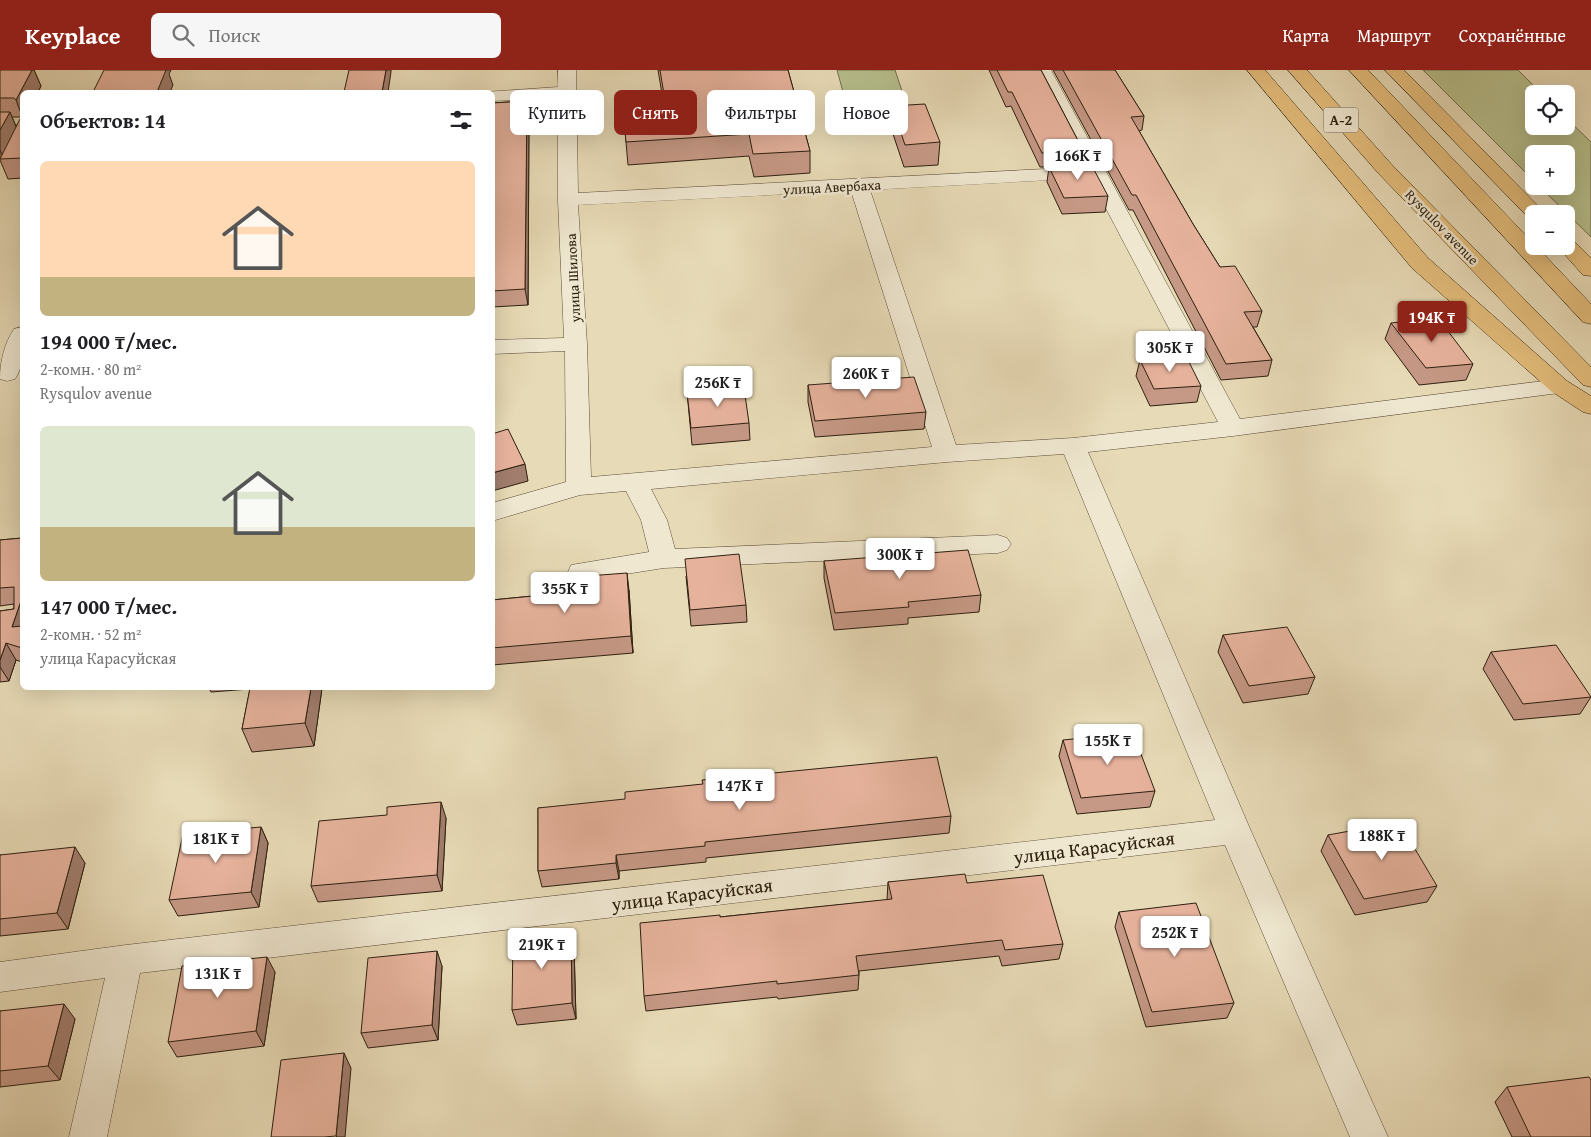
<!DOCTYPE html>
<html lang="ru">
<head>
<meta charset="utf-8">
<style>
	body { margin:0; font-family:"Gentium Book Plus",serif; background:#f6f6f6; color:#202124; height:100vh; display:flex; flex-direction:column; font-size:19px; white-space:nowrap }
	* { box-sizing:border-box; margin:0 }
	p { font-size:16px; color:#757577 }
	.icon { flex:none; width:28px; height:28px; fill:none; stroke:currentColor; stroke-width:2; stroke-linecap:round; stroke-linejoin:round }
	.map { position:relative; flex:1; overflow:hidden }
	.sheet { position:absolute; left:20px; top:20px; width:475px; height:600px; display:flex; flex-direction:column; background:#fff; border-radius:8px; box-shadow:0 5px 20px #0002 }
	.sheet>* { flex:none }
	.guide { position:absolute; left:510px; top:20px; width:475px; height:45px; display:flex; gap:10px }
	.controls { position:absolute; left:1525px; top:15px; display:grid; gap:10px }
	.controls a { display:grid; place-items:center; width:50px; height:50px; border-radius:8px; background:#fff; box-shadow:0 5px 20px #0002; font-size:25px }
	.price { position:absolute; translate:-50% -42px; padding:0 11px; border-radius:5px; background:#fff; color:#222; font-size:16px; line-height:32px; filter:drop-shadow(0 1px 2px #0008) }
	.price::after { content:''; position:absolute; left:50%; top:30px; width:15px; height:11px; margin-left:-8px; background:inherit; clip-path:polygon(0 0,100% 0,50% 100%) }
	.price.current { background:#8f2418; color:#fff }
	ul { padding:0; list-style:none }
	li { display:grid; align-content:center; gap:10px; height:265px; padding:0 20px }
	li span { display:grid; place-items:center; height:155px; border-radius:8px; color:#555 }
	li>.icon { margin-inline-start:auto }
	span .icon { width:90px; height:90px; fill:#fffc; stroke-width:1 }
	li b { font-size:21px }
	h2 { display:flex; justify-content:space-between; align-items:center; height:60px; padding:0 20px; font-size:21px }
	.pill { padding:0 18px; border-radius:8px; background:#fff; box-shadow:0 5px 20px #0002; font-size:18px; line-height:45px }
	.pill.current { background:#8f2418; color:#fff }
	header { display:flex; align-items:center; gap:30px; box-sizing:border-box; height:70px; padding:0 25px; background:#8f2418; color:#fff }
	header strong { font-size:24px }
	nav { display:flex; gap:28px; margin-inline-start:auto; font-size:18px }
	.search { width:350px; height:45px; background:#f6f6f6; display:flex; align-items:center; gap:12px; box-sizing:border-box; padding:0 18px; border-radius:8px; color:#757577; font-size:19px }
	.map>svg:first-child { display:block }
</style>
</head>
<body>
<header>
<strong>Keyplace</strong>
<div class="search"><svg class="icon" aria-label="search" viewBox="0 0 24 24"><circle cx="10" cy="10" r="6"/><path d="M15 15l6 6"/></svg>Поиск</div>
<nav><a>Карта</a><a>Маршрут</a><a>Сохранённые</a></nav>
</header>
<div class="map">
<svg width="1591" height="1067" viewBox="0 0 1591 1067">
	<rect width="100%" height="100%" fill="#e7dab6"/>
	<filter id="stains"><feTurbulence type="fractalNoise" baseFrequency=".004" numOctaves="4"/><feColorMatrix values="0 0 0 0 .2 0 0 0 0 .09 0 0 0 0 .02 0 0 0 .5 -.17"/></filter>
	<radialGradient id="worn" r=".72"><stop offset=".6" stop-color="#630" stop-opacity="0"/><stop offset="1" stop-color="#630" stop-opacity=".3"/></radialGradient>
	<!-- green -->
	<path fill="#b7bf8d" stroke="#72704e" d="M 837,0 L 895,0 L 907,36 L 848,40 Z
		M 1423,0 L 1518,0 L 1542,24 L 1534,24 L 1534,56 L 1566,56 L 1566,48 L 1591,72 L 1591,167 L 1539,116 L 1566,116 L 1566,84 L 1534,84 L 1534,111 Z"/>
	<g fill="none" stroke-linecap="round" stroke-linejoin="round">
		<!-- minor casing -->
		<g stroke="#5c4e39" stroke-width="1">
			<path id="minor" d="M 558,0 L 576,0 L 578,123 L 1084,97 L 1033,0 L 1051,0 L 1240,349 L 1559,309 L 1567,311 L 1571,316 L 1567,321 L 1559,323 L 1233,366 L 1088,382 L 1251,761 L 1388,1067 L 1350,1067 L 1225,775 L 140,903 L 107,1067 L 69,1067 L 105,908 L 0,922 L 0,892 L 126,875 L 1215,750 L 1064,384 L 947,392 L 651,419 L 667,450 L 675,479 L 998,465 L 1007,468 L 1011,474 L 1007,480 L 998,483 L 664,498 L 581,511 L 571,509 L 568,502 L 571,495 L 649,482 L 641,450 L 626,421 L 580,425 L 492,451 L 492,433 L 566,412 L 565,281 L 492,284 L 492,270 L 564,268 L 558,130 L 558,28 L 492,31 L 492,22 L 485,22 L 558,17 ZM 1090,108 L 1218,352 L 1073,368 L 956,375 L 870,120 ZM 851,121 L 932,377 L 591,407 L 587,274 L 578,135 Z
				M 22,257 C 24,273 25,295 15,309 L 7,311 L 0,309 C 0,292 4,274 14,259 Z"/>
		</g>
		<!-- primary casing -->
		<g stroke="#2d200f" stroke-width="1">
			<path id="primary" d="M 1247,0 L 1265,0 L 1428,188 L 1567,311 L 1591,326 L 1591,344 L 1583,342 L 1551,321 L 1412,198 Z
				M 1288,0 L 1307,0 L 1393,96 L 1591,297 L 1591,317 L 1583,315 L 1379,104 Z
				M 1349,0 L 1368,0 L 1534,174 L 1534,176 L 1536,176 L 1591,234 L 1591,254 L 1583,252 Z
				M 1385,0 L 1404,0 L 1546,144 L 1534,144 L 1534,150 L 1529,148 Z
				M 1566,168 L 1573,170 L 1591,188 L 1591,206 L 1583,205 L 1557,176 L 1566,176 Z"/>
		</g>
		<!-- minor -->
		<use href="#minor" fill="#efe7d0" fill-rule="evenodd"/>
		<!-- primary -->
		<use href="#primary" fill="#e4bd7b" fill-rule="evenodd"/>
	</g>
	<!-- wall -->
	<path fill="#c69986" stroke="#2d200f" d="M 0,0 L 34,0 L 41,16 L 38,22 L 22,22 L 22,48 L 22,47 L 12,47 L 16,56 L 22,48 L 22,108 L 8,109 L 0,90 Z
		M 658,0 L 788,0 L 810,81 L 810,103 L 754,107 L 749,86 L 628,95 L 622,27 L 662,24 Z
		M 989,0 L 1041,0 L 1083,80 L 1081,95 L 1108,126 L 1105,142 L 1062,144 L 1047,112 L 1049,97 L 1040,97 L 1011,36 L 1006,37 Z
		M 1053,0 L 1115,0 L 1144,46 L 1142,60 L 1139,61 L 1193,154 L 1220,197 L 1262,241 L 1257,257 L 1253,257 L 1272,290 L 1268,306 L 1221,310 L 1133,140 L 1129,140 Z
		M 527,31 L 529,46 L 528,235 L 492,237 L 492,33 Z
		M 892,36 L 940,72 L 938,95 L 904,97 L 891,58 Z
		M 1391,253 L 1473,294 L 1466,310 L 1419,315 L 1385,269 Z
		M 1140,290 L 1201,316 L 1197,332 L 1150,336 L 1136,306 Z
		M 808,315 L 926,342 L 924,359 L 815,367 L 808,332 Z
		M 687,322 L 749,353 L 750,370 L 692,375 Z
		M 22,468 L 22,592 L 16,590 L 9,611 L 0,612 L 0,541 L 14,539 L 14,534 L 0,536 L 0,470 Z
		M 824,491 L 981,525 L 979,542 L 908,548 L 908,554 L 834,560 L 824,508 Z
		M 686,506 L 746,535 L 747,552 L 691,556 Z
		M 629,520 L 633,583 L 492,595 L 492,530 L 574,522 Z
		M 1223,565 L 1315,607 L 1308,624 L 1243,633 L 1218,582 Z
		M 1491,582 L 1591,627 L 1580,644 L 1514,650 L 1483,599 Z
		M 209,618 L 322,618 L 314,676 L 252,682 L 242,659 L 250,619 L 211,622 Z
		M 1063,670 L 1155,721 L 1150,737 L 1077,744 L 1059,686 Z
		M 538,738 L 951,746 L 949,763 L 706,788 L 706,792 L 619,801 L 619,809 L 542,817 L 538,801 Z
		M 446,748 L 442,821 L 318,832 L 311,816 Z
		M 261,757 L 268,773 L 259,837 L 178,846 L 169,830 Z
		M 1328,765 L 1437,816 L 1427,832 L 1355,845 L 1321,781 Z
		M 0,785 L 85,793 L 68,859 L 0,866 Z
		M 888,812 L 967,813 L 1063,874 L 1059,889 L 1002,896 L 999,886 L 859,901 L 859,905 L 858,920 L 778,929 L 777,927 L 646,941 L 644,926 L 720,847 L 887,830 Z
		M 1119,842 L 1234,933 L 1227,948 L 1146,957 L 1115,857 Z
		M 571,860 L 574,876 L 576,949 L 517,955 L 512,940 Z
		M 442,896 L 438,970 L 368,978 L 361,963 Z
		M 275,902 L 264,976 L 177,987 L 168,972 Z
		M 0,941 L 75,949 L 60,1010 L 0,1017 Z
		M 1507,1017 L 1591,1067 L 1512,1067 L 1495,1032 Z"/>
	<!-- shaded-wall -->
	<path fill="#a17d6d" stroke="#2d200f" d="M 32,0 L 34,0 L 41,16 L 38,22 L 22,22 L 22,46 L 16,30 Z
		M 161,0 L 171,0 L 169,4 L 173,15 L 170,22 L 157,22 Z
		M 386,0 L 391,0 L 391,2 L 388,22 L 382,22 Z
		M 527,31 L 529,46 L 528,235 L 525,219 Z
		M 10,42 L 18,61 L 4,89 L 0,80 L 0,60 Z
		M 525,394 L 528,411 L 492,421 L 492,403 Z
		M 627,503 L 629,520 L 633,583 L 631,566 Z
		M 22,528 L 22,573 L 12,557 Z
		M 6,573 L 16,590 L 9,611 L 0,597 L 0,590 Z
		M 311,618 L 322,618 L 314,676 L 305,653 Z
		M 441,732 L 446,748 L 442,821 L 437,805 Z
		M 261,757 L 268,773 L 259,837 L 251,822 Z
		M 75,777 L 85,793 L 68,859 L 57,843 Z
		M 616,785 L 619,801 L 619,809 L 616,793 Z
		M 571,860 L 574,876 L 576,949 L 572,933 Z
		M 437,881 L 442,896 L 438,970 L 432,955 Z
		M 267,887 L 275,902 L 264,976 L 256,961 Z
		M 64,934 L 75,949 L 60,1010 L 48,996 Z
		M 344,983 L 351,998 L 345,1067 L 337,1067 L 336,1066 Z"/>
	<!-- building -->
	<path fill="#e6b29c" stroke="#2d200f" d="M 0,0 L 32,0 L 16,30 L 14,28 L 0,28 Z
		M 104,0 L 166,0 L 157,22 L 93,22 Z
		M 349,0 L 386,0 L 382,22 L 344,22 Z
		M 660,0 L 788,0 L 810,81 L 753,84 L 749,64 L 626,72 L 622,27 L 664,24 Z
		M 997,0 L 1041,0 L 1083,80 L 1042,83 L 1012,22 L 1008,22 Z
		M 1063,0 L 1115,0 L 1144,46 L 1131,47 L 1193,154 L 1220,197 L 1235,196 L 1262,241 L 1244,242 L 1272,290 L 1226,294 L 1136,125 L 1132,125 Z
		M 527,31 L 525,219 L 492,221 L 492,33 Z
		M 925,34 L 940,72 L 905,75 L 892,36 Z
		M 0,42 L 10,42 L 0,60 Z
		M 22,48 L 22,88 L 0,89 L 20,49 Z
		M 1091,94 L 1108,126 L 1064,128 L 1049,97 Z
		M 1438,248 L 1473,294 L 1426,298 L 1391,253 Z
		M 1186,286 L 1201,316 L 1154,319 L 1140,290 Z
		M 914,307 L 926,342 L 815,351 L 808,315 Z
		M 744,318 L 749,353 L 691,358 L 687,322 Z
		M 508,359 L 525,394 L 492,403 L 492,364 Z
		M 22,468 L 22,528 L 12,557 L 22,556 L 22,578 L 6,573 L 0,590 L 0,541 L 14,539 L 14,517 L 0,518 L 0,470 Z
		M 968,480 L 981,525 L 908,532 L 909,537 L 835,543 L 824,491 Z
		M 739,484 L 746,535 L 690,540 L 685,489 Z
		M 627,503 L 631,566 L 492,578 L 492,530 L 574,522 L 574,507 Z
		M 1287,557 L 1315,607 L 1249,616 L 1223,565 Z
		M 1556,575 L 1591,627 L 1523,634 L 1491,582 Z
		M 250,618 L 311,618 L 305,653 L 242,659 Z
		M 1133,663 L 1155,721 L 1081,728 L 1063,670 Z
		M 937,687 L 951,746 L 705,772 L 705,776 L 616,785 L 616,793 L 538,801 L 538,738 L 625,729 L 625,722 L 703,714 L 702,710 Z
		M 441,732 L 437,805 L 311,816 L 319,751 L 387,745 L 387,737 Z
		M 1399,752 L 1437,816 L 1364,829 L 1328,765 Z
		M 261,757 L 251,822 L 169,830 L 183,764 Z
		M 75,777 L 57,843 L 0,849 L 0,785 Z
		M 965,804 L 967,813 L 1043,805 L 1063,874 L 1005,880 L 1002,870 L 856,886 L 859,905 L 777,914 L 777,911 L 644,926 L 640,853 L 720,845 L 720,847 L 892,829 L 888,812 Z
		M 1196,833 L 1234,933 L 1152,942 L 1119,842 Z
		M 571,860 L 572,933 L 512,940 L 513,866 Z
		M 437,881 L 432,955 L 361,963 L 368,888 Z
		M 267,887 L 256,961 L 168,972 L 182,896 Z
		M 64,934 L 48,996 L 0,1001 L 0,941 Z
		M 344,983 L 336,1066 L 324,1067 L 271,1067 L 281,990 Z
		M 1589,1007 L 1591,1010 L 1591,1067 L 1531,1067 L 1507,1017 Z"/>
	<g text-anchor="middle" stroke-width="5" stroke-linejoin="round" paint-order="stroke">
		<!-- far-street labels -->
		<g font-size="14" fill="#2d200f" stroke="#efe7d0">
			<text transform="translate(832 117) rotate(-3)" y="5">улица Авербаха</text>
			<text transform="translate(1442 157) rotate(46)" y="5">Rysqulov avenue</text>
			<text transform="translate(573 208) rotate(-93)" y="5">улица Шилова</text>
		</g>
		<!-- shield labels -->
		<rect fill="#efe7d0" stroke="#675c49" stroke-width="1" x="1323.5" y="37.5" width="35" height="25" rx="4"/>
		<g font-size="15" font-weight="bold" fill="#2d200f">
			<text x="1341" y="55">A-2</text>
		</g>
		<!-- near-street labels -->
		<g font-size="19" fill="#2d200f" stroke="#efe7d0">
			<text transform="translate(1094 777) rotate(-7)" y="7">улица Карасуйская</text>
			<text transform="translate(692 824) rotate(-7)" y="7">улица Карасуйская</text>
		</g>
	</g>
	<rect width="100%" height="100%" filter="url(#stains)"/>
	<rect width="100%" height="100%" fill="url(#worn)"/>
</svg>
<div class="controls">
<a><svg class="icon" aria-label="locate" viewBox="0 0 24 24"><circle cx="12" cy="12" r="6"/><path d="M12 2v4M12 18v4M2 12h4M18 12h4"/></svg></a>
<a>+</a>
<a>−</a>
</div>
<b class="price" style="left:1078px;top:111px">166K ₸</b>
<b class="price current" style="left:1432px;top:273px">194K ₸</b>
<b class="price" style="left:1170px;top:303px">305K ₸</b>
<b class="price" style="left:866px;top:329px">260K ₸</b>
<b class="price" style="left:718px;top:338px">256K ₸</b>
<b class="price" style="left:900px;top:510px">300K ₸</b>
<b class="price" style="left:565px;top:544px">355K ₸</b>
<b class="price" style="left:1108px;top:696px">155K ₸</b>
<b class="price" style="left:740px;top:741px">147K ₸</b>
<b class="price" style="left:1382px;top:791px">188K ₸</b>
<b class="price" style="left:216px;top:794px">181K ₸</b>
<b class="price" style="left:1175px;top:888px">252K ₸</b>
<b class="price" style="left:542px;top:900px">219K ₸</b>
<b class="price" style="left:218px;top:929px">131K ₸</b>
<div class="guide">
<a class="pill">Купить</a>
<a class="pill current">Снять</a>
<a class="pill">Фильтры</a>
<a class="pill">Новое</a>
</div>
<section class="sheet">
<h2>Объектов: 14<svg class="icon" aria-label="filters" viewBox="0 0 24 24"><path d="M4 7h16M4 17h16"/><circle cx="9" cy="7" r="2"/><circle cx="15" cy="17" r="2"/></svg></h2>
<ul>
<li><span style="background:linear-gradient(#ffd9b3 75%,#c2b280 0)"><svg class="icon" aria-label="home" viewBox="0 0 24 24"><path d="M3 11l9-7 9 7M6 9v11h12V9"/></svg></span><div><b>194 000 ₸/мес.</b><p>2-комн. · 80 m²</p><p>Rysqulov avenue</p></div></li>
<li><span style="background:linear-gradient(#dfe7d0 65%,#c2b280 0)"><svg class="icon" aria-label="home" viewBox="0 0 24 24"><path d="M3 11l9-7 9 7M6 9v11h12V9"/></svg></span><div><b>147 000 ₸/мес.</b><p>2-комн. · 52 m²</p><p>улица Карасуйская</p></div></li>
</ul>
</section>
</div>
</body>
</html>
